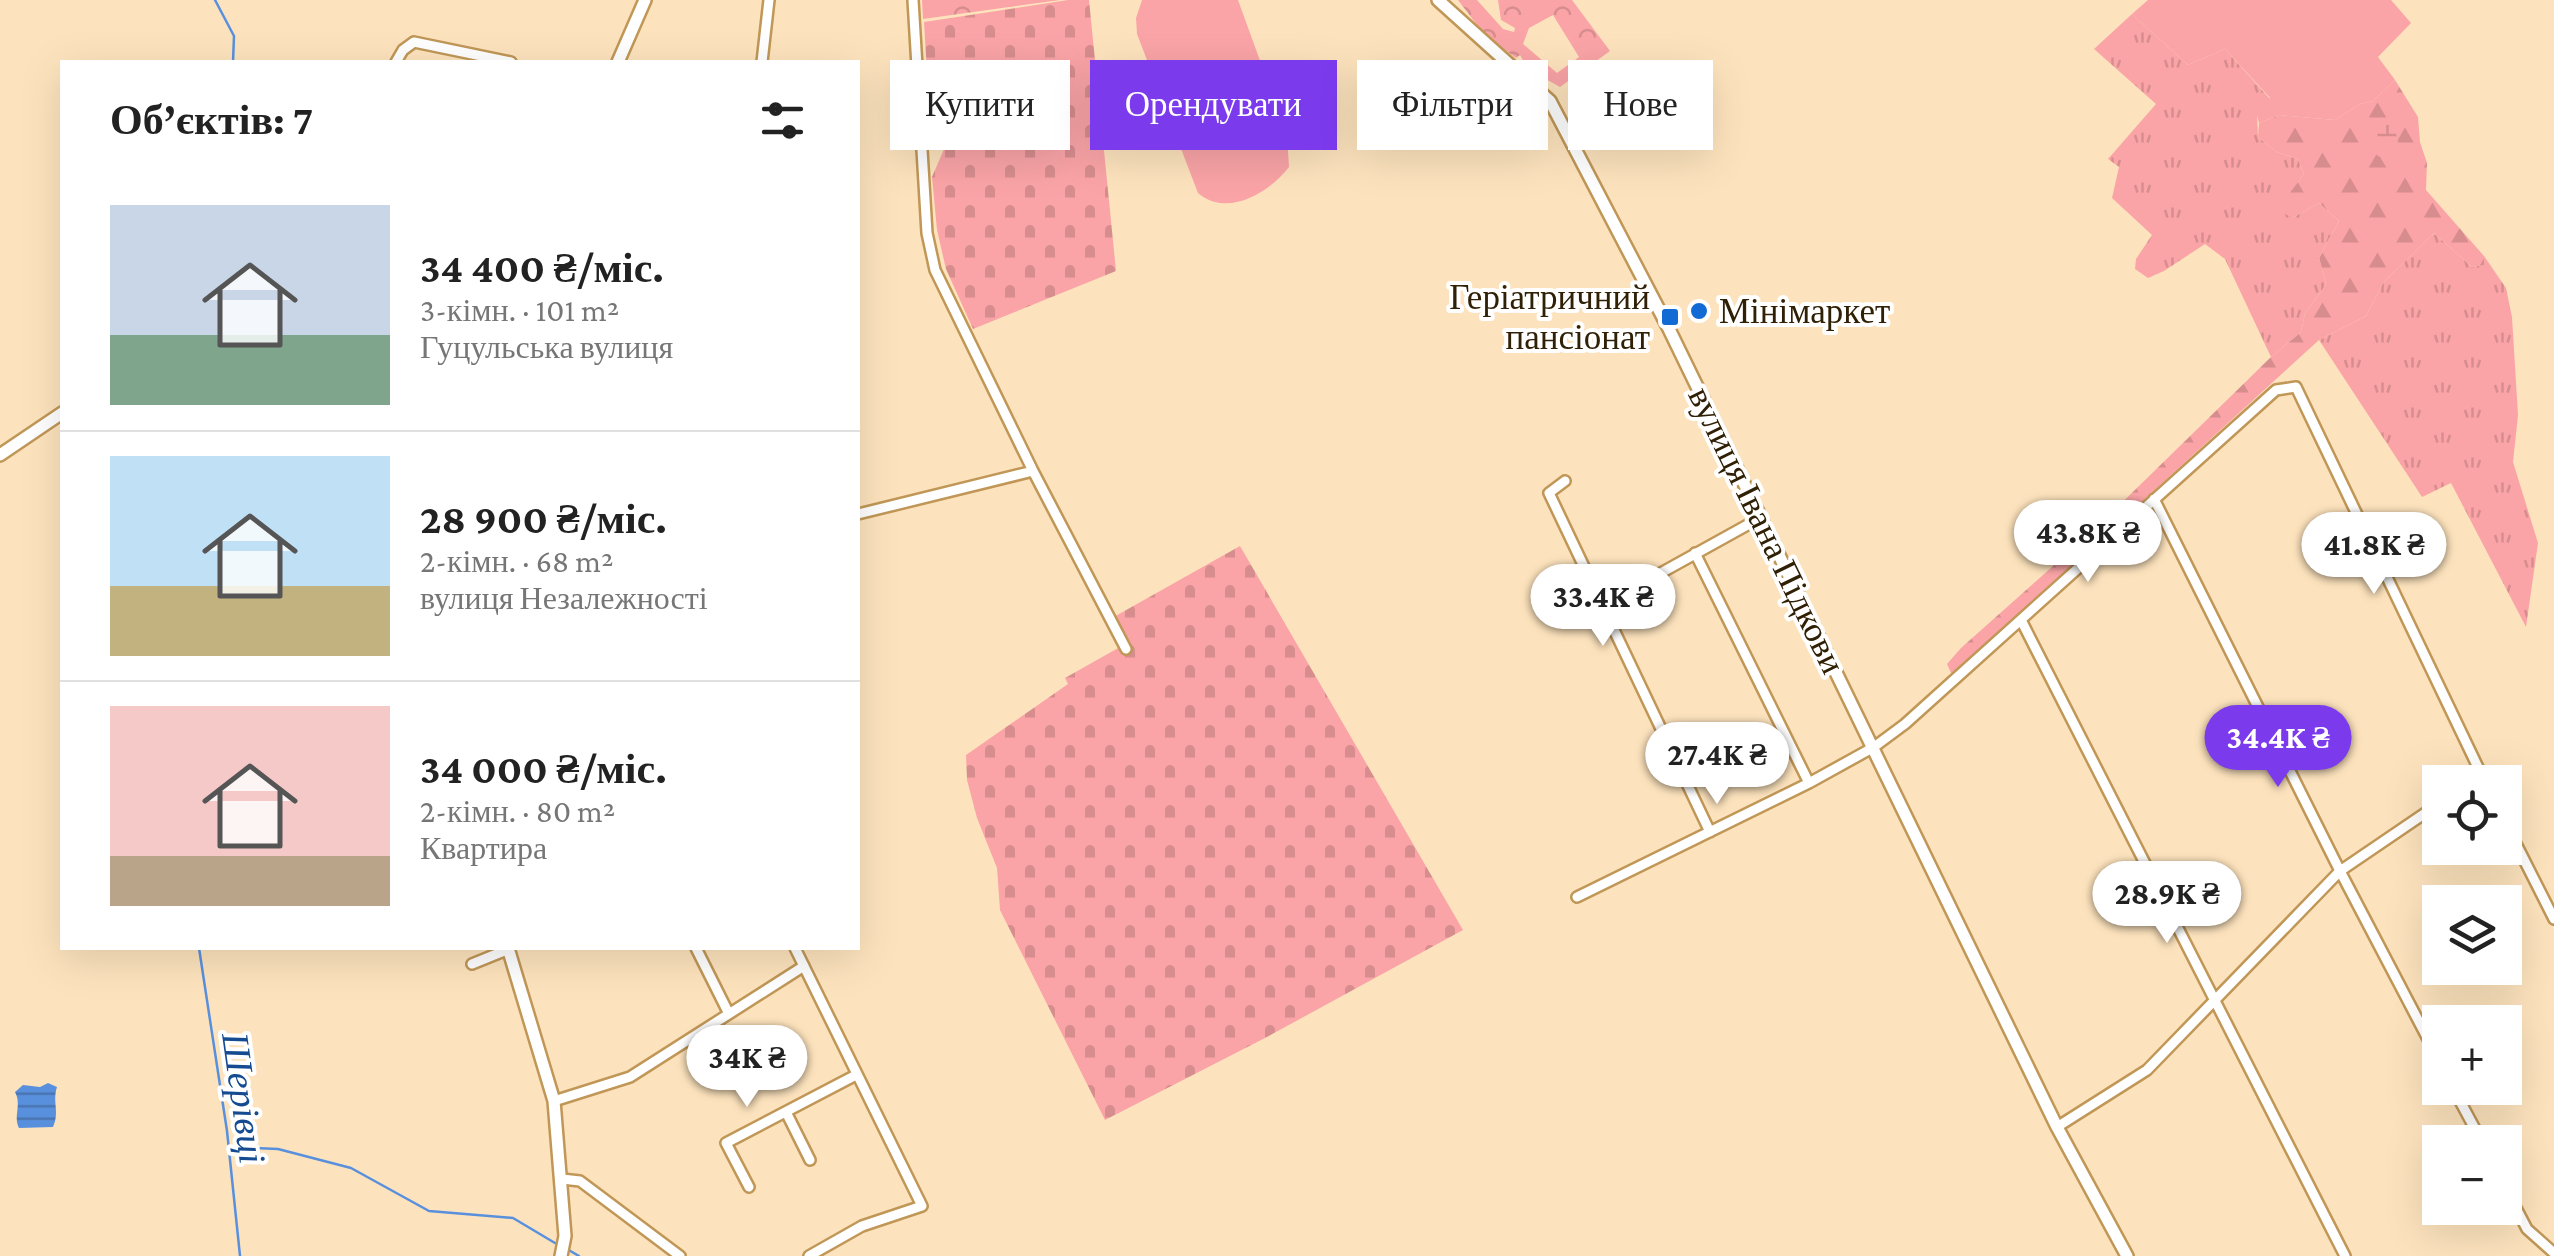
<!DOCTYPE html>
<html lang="uk">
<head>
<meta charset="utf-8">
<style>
	body { margin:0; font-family:"Crimson Pro",serif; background:#f2f2f2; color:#222; height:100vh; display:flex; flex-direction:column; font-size:38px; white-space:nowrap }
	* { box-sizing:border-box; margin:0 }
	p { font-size:32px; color:#767676 }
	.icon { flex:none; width:55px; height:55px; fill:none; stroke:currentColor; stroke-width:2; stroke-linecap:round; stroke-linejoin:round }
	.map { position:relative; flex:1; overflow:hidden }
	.panel { position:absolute; left:60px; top:60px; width:800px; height:890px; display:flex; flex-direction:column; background:#fff; border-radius:0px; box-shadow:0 10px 40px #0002 }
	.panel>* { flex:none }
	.guide { position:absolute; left:890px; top:60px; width:950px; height:90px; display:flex; gap:20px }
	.fabs { position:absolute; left:2422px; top:765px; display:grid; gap:20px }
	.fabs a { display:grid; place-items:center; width:100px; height:100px; border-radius:0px; background:#fff; box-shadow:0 10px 40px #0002; font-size:50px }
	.price { position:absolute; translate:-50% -85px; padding:0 22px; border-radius:35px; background:#fff; color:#222; font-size:32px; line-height:65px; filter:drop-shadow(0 2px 5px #0008) }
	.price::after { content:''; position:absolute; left:50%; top:60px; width:30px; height:22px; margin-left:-15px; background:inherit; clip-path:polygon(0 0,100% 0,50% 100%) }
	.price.selected { background:#7c3aed; color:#fff }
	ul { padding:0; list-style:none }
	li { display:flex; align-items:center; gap:30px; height:250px; padding:0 50px }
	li+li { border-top:2px solid #e0e0e0 }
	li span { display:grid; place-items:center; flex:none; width:280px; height:200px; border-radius:0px; color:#555 }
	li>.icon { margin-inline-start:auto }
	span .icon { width:120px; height:120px; fill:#fffc; stroke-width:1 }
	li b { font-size:42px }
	h2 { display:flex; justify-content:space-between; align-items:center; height:120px; padding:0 50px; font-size:42px }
	.pill { padding:0 35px; border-radius:0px; background:#fff; box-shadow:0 10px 40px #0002; font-size:35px; line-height:90px }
	.pill.selected { background:#7c3aed; color:#fff }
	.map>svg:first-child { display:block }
</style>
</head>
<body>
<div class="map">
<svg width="2554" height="1256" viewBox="0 0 2554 1256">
	<defs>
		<pattern id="grass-tufts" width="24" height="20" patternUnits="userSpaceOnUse" patternTransform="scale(2.5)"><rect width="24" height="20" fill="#faa4a7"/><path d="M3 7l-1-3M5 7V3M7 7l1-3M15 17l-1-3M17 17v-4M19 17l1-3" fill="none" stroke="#d78d8e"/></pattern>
		<pattern id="forest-firs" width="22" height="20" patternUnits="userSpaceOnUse" patternTransform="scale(2.5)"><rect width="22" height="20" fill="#faa4a7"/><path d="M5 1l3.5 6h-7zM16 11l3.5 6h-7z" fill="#d78d8e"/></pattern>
		<pattern id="wetland-marsh" width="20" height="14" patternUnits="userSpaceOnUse" patternTransform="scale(2.5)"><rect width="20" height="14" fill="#faa4a7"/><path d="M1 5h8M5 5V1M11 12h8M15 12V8" fill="none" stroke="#d78d8e"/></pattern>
		<pattern id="cemetery-stones" width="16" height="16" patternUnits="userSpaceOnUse" patternTransform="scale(2.5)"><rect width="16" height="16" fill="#faa4a7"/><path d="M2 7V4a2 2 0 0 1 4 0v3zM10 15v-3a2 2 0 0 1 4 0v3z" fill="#d78d8e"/></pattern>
		<pattern id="park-crowns" width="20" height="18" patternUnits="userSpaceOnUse" patternTransform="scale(2.5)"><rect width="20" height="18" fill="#faa4a7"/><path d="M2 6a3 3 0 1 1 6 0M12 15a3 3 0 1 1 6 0" fill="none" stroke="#d78d8e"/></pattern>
		<pattern id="water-rules" width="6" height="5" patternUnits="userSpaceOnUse" patternTransform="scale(2.5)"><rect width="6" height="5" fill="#5990dd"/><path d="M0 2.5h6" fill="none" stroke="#4a75b1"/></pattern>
	</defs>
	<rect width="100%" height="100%" fill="#fde3bd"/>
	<!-- grass -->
	<path fill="url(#grass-tufts)" d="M 2132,14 L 2188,65 L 2225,49 L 2270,99 L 2257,112 L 2258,137 L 2277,152 L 2298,159 L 2304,174 L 2296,185 L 2292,218 L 2319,203 L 2339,221 L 2319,257 L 2326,285 L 2305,313 L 2301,332 L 2271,357 L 2225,259 L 2205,244 L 2164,271 L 2148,278 L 2135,269 L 2136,259 L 2152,235 L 2112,198 L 2119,167 L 2108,159 L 2156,104 L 2094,49 Z
		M 2434,233 L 2472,267 L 2483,265 L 2484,256 L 2506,288 L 2512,317 L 2518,415 L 2513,462 L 2538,543 L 2526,627 L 2451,483 L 2422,497 L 2319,340 L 2366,316 L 2383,283 Z"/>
	<!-- forest -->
	<path fill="url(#forest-firs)" d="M 2395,80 L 2418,117 L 2420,142 L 2427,163 L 2426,190 L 2484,256 L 2484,265 L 2472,267 L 2434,233 L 2383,283 L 2366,316 L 2319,340 L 1952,675 L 1947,664 L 1961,648 L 2097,527 L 2271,357 L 2301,332 L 2305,313 L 2326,285 L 2319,257 L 2339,221 L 2319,203 L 2292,218 L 2281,211 L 2286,198 L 2304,174 L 2298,159 L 2277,152 L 2258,137 L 2259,123 L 2279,115 L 2335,120 L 2360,104 L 2373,101 Z"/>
	<!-- wetland -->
	<path fill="url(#wetland-marsh)" d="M 2382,119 C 2396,125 2401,143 2397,157 L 2392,160 L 2378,156 L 2364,141 L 2364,132 Z"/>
	<!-- cemetery -->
	<path fill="url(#cemetery-stones)" d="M 1068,0 L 1089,0 L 1116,271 L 973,329 L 946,269 L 937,230 L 932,177 L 950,135 L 948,114 L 928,88 L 924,22 Z
		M 1240,546 L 1463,930 L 1265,1038 L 1105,1120 L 1000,910 L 997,868 L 977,818 L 967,780 L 966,755 L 1068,684 L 1065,678 L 1127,643 L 1112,618 Z"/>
	<!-- park -->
	<path fill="url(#park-crowns)" fill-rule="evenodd" d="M 922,0 L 1060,0 L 923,19 Z
		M 1458,0 L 1477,0 L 1503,29 L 1514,32 L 1515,28 L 1501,20 L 1498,0 L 1572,0 L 1610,51 L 1560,87 L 1528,69 L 1520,55 L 1516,58 L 1483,33 ZM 1553,15 L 1579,57 L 1557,73 L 1523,44 L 1529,28 Z"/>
	<!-- garden -->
	<path fill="#faa4a7" d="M 1142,0 L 1238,0 L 1287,135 L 1289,167 C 1269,193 1227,218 1198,193 L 1137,34 L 1136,18 Z
		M 2148,0 L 2391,0 L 2411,23 L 2378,57 L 2395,80 L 2373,101 L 2360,104 L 2335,120 L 2279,115 L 2259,123 L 2256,112 L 2270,98 L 2225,49 L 2188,65 L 2132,14 Z"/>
	<!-- water -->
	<path fill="url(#water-rules)" d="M 48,1083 L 57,1087 C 52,1102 60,1112 53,1127 L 19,1128 C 13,1116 22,1105 15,1092 L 23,1085 L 40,1087 Z"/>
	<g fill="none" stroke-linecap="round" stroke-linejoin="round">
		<!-- stream -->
		<path stroke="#5990dd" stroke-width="2.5" d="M 215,0 L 234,36 L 233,62
			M 199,948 L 227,1131 L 240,1256
			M 228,1147 L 278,1149 L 351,1168 L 429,1211 L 513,1218 L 560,1246
			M 567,1249 L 579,1256"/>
		<!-- minor casing -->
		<g stroke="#c09757" stroke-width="14">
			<path id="minor" d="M 913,0 L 927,233 L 935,270 L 1033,471 L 1126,649
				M 396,62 L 403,50 L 414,42 L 511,62
				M 762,62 L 769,0
				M 1565,481 L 1549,493 L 1710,832
				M 2154,499 L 2340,871 L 2440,1062
				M 858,514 L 1033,471
				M 1695,553 L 1809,783
				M 1603,605 L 1760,518
				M 2021,620 L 2345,1256
				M 2505,822 L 2554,919
				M 1577,897 L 1809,783 L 1874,747 L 1905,724 L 2276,390 L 2296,387 L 2485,782
				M 696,948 L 728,1012
				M 795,948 L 922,1206 L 862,1226 L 809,1256
				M 472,964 L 509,949
				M 2453,1088 L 2482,1142
				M 554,1101 L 630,1077 L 804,966
				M 786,1112 L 810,1160
				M 2057,1127 L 2147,1070 L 2340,871 L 2440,803
				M 562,1179 L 580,1181 L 680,1256
				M 749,1187 L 726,1143 L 856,1075
				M 2505,1187 L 2527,1229 L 2554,1253"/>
		</g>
		<!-- tertiary casing -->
		<g stroke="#c09757" stroke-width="16">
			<path id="tertiary" d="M 1438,0 L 1550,101 L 1669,329 L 2057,1127 L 2127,1256
				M 618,62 L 645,0
				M 0,455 L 62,413
				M 508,948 L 554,1101 L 565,1236 L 561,1256"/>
		</g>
		<!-- minor -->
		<use href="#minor" stroke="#fff" stroke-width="9"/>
		<!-- tertiary -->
		<use href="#tertiary" stroke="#fff" stroke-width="11"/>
	</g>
	<!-- markers -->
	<g fill="#126ad4" stroke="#fff" stroke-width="4">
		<circle cx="1699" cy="311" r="10"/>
		<rect x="1660" y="307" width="20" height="20" rx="5"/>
	</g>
	<g text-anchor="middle" stroke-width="8" stroke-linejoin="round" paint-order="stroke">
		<!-- poi labels -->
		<g font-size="35" fill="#302005" stroke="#fff" text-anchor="end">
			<text x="1650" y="309">Геріатричний<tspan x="1650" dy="40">пансіонат</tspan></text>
			<text x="1719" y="323" text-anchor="start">Мінімаркет</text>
		</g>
		<!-- street labels -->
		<g font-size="35" fill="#302005" stroke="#fff">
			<text transform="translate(1767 530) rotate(64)" y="12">вулиця Івана Підкови</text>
		</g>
		<!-- water labels -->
		<g font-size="38" font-style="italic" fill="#154b90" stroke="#fff">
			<text transform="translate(244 1098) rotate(82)" y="13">Шерівці</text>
		</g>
	</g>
</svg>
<div class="fabs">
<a><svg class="icon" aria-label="locate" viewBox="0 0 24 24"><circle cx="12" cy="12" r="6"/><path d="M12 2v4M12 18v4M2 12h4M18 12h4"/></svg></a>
<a><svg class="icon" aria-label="layers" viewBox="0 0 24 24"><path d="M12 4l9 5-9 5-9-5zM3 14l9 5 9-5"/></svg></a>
<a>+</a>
<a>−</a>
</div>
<b class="price" style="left:2088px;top:585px">43.8K ₴</b>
<b class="price" style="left:2374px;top:597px">41.8K ₴</b>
<b class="price" style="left:1603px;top:649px">33.4K ₴</b>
<b class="price selected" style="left:2278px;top:790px">34.4K ₴</b>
<b class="price" style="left:1717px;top:807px">27.4K ₴</b>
<b class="price" style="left:2167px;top:946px">28.9K ₴</b>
<b class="price" style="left:747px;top:1110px">34K ₴</b>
<div class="guide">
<a class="pill">Купити</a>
<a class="pill selected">Орендувати</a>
<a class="pill">Фільтри</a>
<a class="pill">Нове</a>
</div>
<section class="panel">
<h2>Об’єктів: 7<svg class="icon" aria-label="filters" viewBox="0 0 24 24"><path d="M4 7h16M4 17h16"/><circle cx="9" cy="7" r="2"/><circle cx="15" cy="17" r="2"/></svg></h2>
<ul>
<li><span style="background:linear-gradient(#c9d6e8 65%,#7fa58c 0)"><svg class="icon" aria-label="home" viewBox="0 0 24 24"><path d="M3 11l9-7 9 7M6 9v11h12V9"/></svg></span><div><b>34 400 ₴/міс.</b><p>3-кімн. · 101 m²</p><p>Гуцульська вулиця</p></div></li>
<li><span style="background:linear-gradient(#bfe0f5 65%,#c2b280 0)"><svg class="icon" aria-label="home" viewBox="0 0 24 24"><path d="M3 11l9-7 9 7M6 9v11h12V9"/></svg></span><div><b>28 900 ₴/міс.</b><p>2-кімн. · 68 m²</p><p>вулиця Незалежності</p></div></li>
<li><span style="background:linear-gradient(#f6c9c9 75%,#b9a48a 0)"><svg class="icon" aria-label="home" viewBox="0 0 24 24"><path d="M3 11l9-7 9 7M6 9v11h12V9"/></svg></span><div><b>34 000 ₴/міс.</b><p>2-кімн. · 80 m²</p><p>Квартира</p></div></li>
</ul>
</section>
</div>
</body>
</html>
